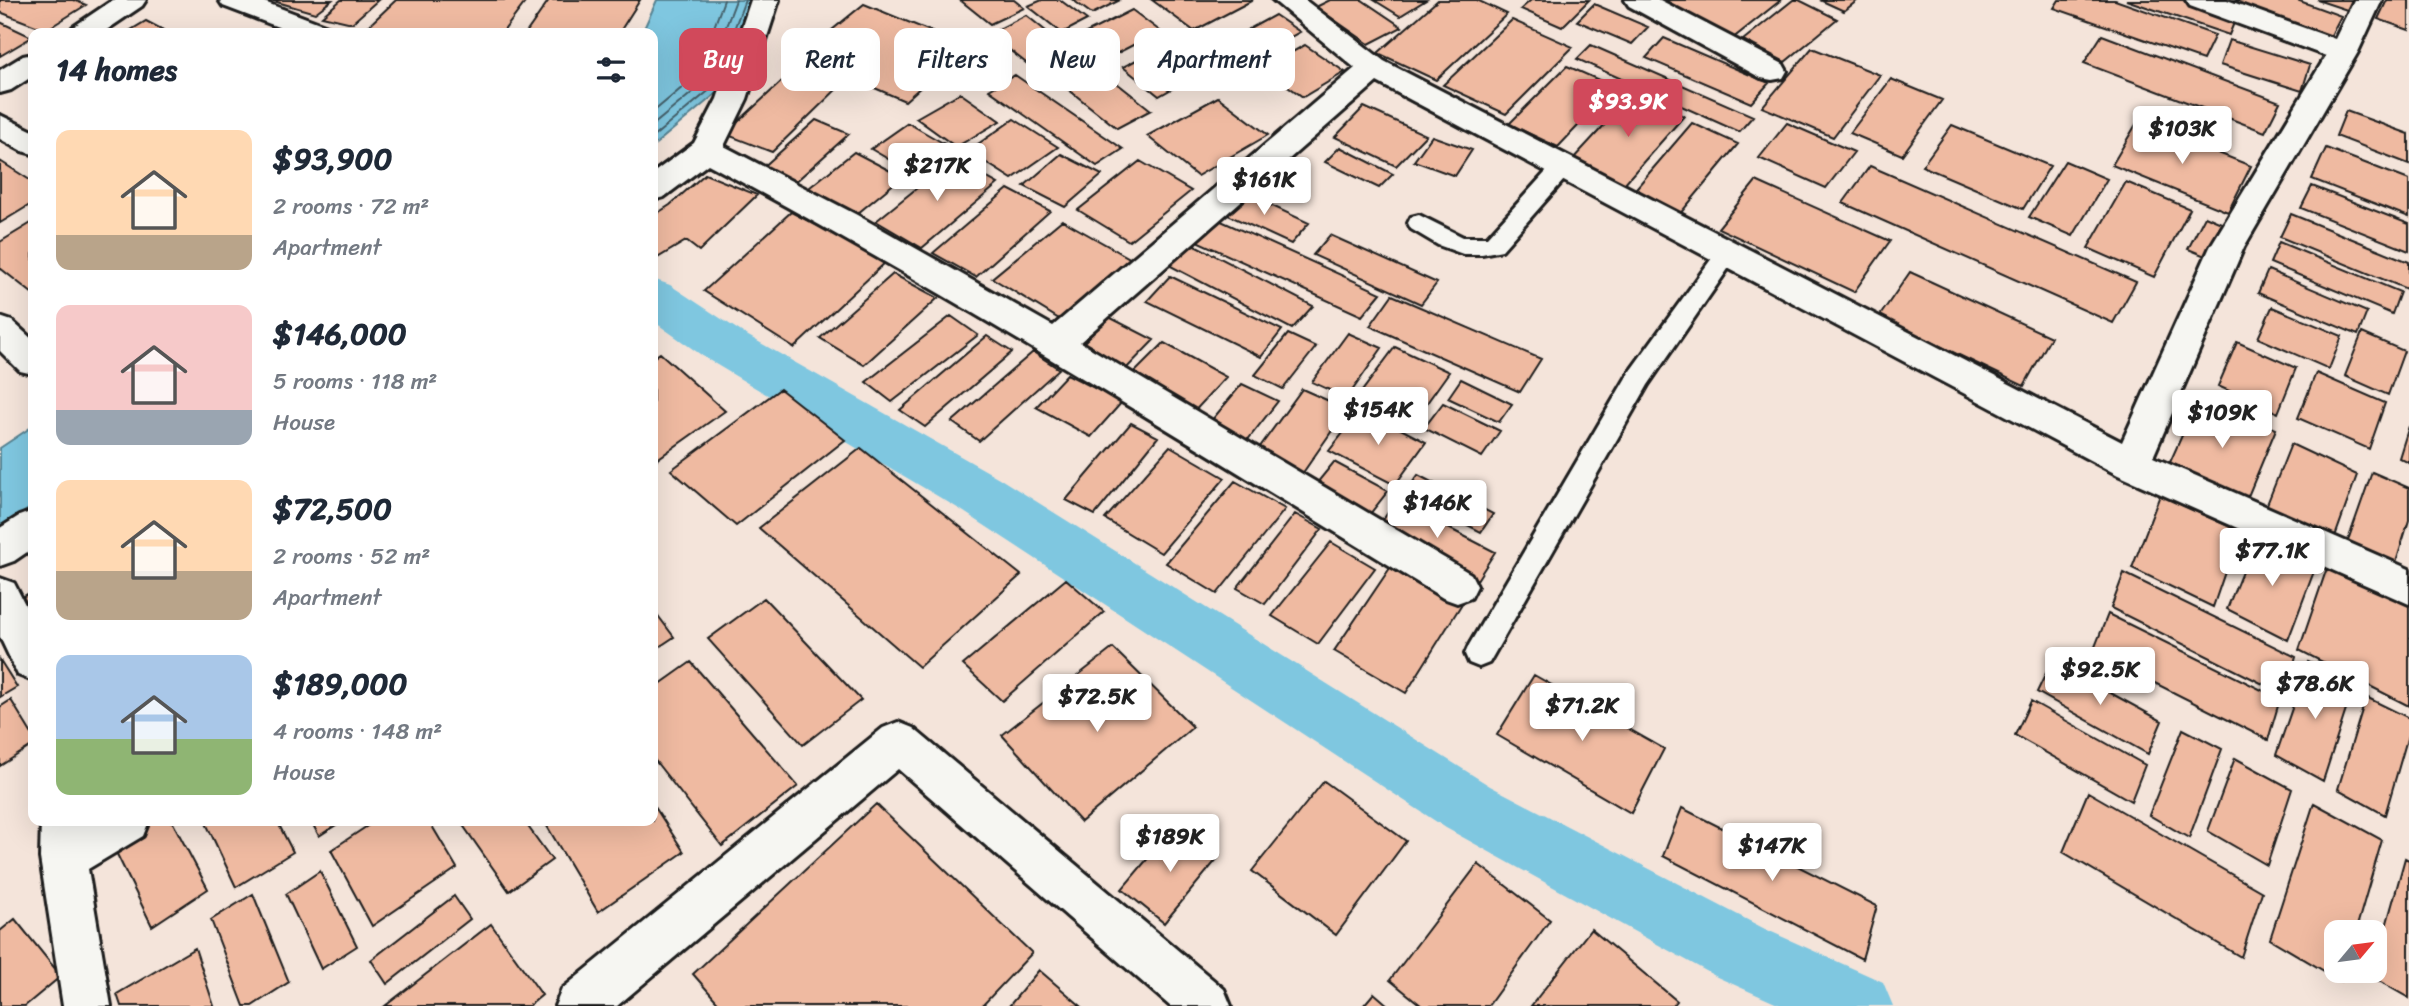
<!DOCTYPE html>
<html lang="en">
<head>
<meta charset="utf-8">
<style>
	body { margin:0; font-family:Sriracha,sans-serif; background:#f6f6f7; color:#1f2937; height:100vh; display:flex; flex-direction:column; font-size:26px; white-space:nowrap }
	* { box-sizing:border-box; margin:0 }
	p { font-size:23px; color:#747a83 }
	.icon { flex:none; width:38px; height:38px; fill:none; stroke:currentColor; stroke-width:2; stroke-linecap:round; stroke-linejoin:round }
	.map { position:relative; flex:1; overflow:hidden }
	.details { position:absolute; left:28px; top:28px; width:630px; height:798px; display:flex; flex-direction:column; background:#fff; border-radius:14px; box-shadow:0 7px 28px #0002 }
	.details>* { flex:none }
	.hud { position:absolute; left:679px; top:28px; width:665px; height:63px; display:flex; gap:14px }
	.needle { width:46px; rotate:61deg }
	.controls { position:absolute; left:2324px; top:920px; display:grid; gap:14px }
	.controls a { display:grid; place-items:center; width:63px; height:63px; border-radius:14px; background:#fff; box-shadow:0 7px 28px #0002; font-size:35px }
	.price { position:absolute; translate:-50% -60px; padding:0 16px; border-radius:7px; background:#fff; color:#222; font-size:23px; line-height:46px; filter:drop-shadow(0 2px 4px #0008) }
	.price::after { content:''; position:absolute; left:50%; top:42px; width:21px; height:16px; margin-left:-10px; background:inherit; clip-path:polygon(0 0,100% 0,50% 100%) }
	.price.selected { background:#d1495b; color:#fff }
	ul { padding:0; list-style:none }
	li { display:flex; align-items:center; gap:21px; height:175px; padding:0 28px }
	li span { display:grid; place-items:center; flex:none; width:196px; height:140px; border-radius:14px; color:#555 }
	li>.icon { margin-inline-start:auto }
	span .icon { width:84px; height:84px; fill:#fffc; stroke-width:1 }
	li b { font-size:30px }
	h2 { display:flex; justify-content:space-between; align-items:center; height:84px; padding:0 28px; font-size:30px }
	.pill { padding:0 24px; border-radius:14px; background:#fff; box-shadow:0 7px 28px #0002; font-size:24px; line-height:63px }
	.pill.selected { background:#d1495b; color:#fff }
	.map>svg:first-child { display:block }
</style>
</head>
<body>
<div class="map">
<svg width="2409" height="1006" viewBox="0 0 2409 1006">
	<rect width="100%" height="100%" fill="#f4e4da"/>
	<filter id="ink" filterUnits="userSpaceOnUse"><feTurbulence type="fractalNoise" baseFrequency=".0143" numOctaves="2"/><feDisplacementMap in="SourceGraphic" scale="14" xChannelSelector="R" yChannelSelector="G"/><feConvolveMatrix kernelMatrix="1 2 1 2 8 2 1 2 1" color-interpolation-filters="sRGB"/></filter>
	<g filter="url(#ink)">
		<!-- water -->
		<path fill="#7fc7e0" stroke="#578392" stroke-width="2" d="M 657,0 L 752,0 L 718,92 L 653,146 L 653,33 L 642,33 Z
			M 33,426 L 33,506 L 0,528 L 0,448 Z"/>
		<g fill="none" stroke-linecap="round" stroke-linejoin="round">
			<!-- shore -->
			<path stroke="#44606a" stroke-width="2" d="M 653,112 L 696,76 L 724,0
				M 653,125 L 705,82 L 736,0
				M 653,137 L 712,88 L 745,0"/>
			<!-- canal -->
			<path fill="#7fc7e0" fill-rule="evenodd" d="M 653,279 L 670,285 L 743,333 L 999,478 L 1490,786 L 1765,929 L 1883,982 L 1893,1006 L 1782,1006 L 1717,977 L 1446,828 L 961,510 L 707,359 L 653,321 Z"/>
		</g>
		<!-- building -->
		<path fill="#efbaa1" stroke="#1c1c1c" stroke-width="2" d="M 0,0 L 74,0 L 86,5 L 46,30 L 0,12 Z
			M 270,0 L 332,0 L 315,13 Z
			M 341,0 L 378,0 L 352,23 L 322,16 Z
			M 396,0 L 527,0 L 502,33 L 361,33 Z
			M 549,0 L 640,0 L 619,33 L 526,33 Z
			M 960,0 L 1014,0 L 1024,8 L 990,24 Z
			M 1042,0 L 1060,0 L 1087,20 L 1062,33 L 1028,6 Z
			M 1073,0 L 1120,0 L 1092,14 Z
			M 1152,0 L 1253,0 L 1194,31 Z
			M 1330,0 L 1362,0 L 1402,27 L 1369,44 L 1316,7 Z
			M 1374,0 L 1426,0 L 1400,16 Z
			M 1438,0 L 1477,0 L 1507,14 L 1436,80 L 1378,53 Z
			M 1531,0 L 1589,0 L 1562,27 L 1521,9 Z
			M 1655,0 L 1781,0 L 1732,39 Z
			M 1793,0 L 1799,0 L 1837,19 L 1785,62 L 1743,40 Z
			M 1820,0 L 1858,0 L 1844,11 Z
			M 2059,0 L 2115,0 L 2215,35 L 2203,60 L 2054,8 Z
			M 2126,0 L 2183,0 L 2236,18 L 2229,35 Z
			M 2229,0 L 2297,0 L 2341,16 L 2330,37 Z
			M 2317,0 L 2355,0 L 2350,11 Z
			M 2387,0 L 2409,0 L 2409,30 L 2378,19 Z
			M 864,4 L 967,46 L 905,101 L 800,56 Z
			M 1594,4 L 1648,27 L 1632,44 L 1577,21 Z
			M 1132,10 L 1160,31 L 1110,57 L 1082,35 Z
			M 1026,15 L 1067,48 L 1030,66 L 989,34 Z
			M 1275,15 L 1300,32 L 1242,64 L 1218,46 Z
			M 1512,20 L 1573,47 L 1506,114 L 1443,85 Z
			M 146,21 L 169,33 L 126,33 Z
			M 0,22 L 32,37 L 0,56 Z
			M 2102,35 L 2280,102 L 2265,132 L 2084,63 Z
			M 1178,38 L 1214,65 L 1159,96 L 1123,67 Z
			M 1664,38 L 1769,83 L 1751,103 L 1646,58 Z
			M 2229,40 L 2310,65 L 2302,91 L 2220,65 Z
			M 1305,45 L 1345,72 L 1303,97 L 1263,68 Z
			M 1591,45 L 1753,116 L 1739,132 L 1577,59 Z
			M 1812,48 L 1880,75 L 1833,137 L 1762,107 Z
			M 1084,57 L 1151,110 L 1117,128 L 1050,75 Z
			M 1567,66 L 1615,87 L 1558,147 L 1509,124 Z
			M 794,70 L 840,86 L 772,152 L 725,134 Z
			M 1015,75 L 1123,149 L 1097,166 L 989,90 Z
			M 1891,79 L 1942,100 L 1902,155 L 1850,133 Z
			M 960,93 L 1000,121 L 956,147 L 916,118 Z
			M 1633,94 L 1684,116 L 1624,184 L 1572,160 Z
			M 1218,97 L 1268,135 L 1197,176 L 1147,136 Z
			M 1364,107 L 1426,135 L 1396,166 L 1335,137 Z
			M 2346,111 L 2409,134 L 2409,164 L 2336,136 Z
			M 1014,119 L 1058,147 L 1012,179 L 968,151 Z
			M 816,120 L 849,134 L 793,184 L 760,170 Z
			M 2138,121 L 2251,166 L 2228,212 L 2112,165 Z
			M 908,123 L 950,147 L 914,174 L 871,149 Z
			M 1692,123 L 1738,144 L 1679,215 L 1632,193 Z
			M 1787,123 L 1854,152 L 1826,188 L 1759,158 Z
			M 1952,125 L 2050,166 L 2023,209 L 1922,166 Z
			M 1432,136 L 1472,150 L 1455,176 L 1414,161 Z
			M 1340,147 L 1393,174 L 1379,188 L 1325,162 Z
			M 2326,148 L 2409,180 L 2409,217 L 2312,179 Z
			M 854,152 L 902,177 L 852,218 L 805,191 Z
			M 1061,154 L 1102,175 L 1065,207 L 1024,186 Z
			M 953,159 L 998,184 L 922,248 L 876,221 Z
			M 0,161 L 33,182 L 33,203 L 0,223 Z
			M 1140,161 L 1191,191 L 1129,241 L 1078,210 Z
			M 2065,161 L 2107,179 L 2073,236 L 2029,217 Z
			M 1870,166 L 2136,282 L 2113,323 L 1843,203 Z
			M 705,174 L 757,195 L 699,251 L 686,241 L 654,260 L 653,216 L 670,205 Z
			M 1756,181 L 1890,241 L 1854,292 L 1718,228 Z
			M 2126,182 L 2190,209 L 2154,277 L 2088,248 Z
			M 2312,186 L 2409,224 L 2409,251 L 2301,208 Z
			M 1008,189 L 1050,211 L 976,277 L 933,253 Z
			M 1238,190 L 1309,223 L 1291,244 L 1219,211 Z
			M 791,212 L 887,261 L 794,348 L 704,291 Z
			M 2291,214 L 2409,262 L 2409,290 L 2280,237 Z
			M 1210,216 L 1381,293 L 1362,316 L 1190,238 Z
			M 2205,216 L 2226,225 L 2210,258 L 2188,249 Z
			M 1062,220 L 1133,260 L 1064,322 L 992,278 Z
			M 33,222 L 33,294 L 0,268 L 0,242 Z
			M 1330,235 L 1437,283 L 1421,304 L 1313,255 Z
			M 1185,240 L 1313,306 L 1292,329 L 1163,262 Z
			M 2279,242 L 2400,292 L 2392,314 L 2270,263 Z
			M 2268,270 L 2367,312 L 2358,335 L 2258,293 Z
			M 1910,272 L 2051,337 L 2024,386 L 1879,317 Z
			M 893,274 L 938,298 L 864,365 L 820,338 Z
			M 1170,276 L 1282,330 L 1261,357 L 1147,301 Z
			M 1392,295 L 1541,359 L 1520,392 L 1370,326 Z
			M 2272,307 L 2342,336 L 2329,369 L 2258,338 Z
			M 951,316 L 978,335 L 892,402 L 866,382 Z
			M 1109,317 L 1154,340 L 1122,373 L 1078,348 Z
			M 1348,333 L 1382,348 L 1347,398 L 1312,382 Z
			M 2362,333 L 2404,351 L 2388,395 L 2345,376 Z
			M 1288,334 L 1316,347 L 1283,389 L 1255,375 Z
			M 987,336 L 1012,352 L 925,427 L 900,410 Z
			M 2237,342 L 2296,368 L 2278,413 L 2218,386 Z
			M 1164,343 L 1226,377 L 1191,415 L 1128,379 Z
			M 1395,347 L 1449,372 L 1414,421 L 1360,394 Z
			M 1033,352 L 1059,369 L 979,441 L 952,422 Z
			M 660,353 L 725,411 L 653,462 L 653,358 Z
			M 2316,373 L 2385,403 L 2369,449 L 2298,418 Z
			M 1067,374 L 1122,402 L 1091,437 L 1036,407 Z
			M 1461,379 L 1512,404 L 1499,422 L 1448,398 Z
			M 1242,384 L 1278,401 L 1243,446 L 1206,427 Z
			M 780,389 L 845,440 L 736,526 L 671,470 Z
			M 1302,389 L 1347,409 L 1300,477 L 1254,455 Z
			M 2200,395 L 2276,429 L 2244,506 L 2167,469 Z
			M 1443,403 L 1500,431 L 1482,457 L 1424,428 Z
			M 1362,409 L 1426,442 L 1395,485 L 1329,451 Z
			M 1131,423 L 1158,437 L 1095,515 L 1066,500 Z
			M 2409,426 L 2409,463 L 2399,458 Z
			M 2291,444 L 2357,475 L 2332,545 L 2264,512 Z
			M 1170,446 L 1225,478 L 1161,553 L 1105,519 Z
			M 861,448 L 1021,575 L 919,667 L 759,528 Z
			M 1334,462 L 1388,491 L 1366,519 L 1312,489 Z
			M 2372,472 L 2409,488 L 2409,520 L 2393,572 L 2345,549 Z
			M 1418,475 L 1493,514 L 1481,532 L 1405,493 Z
			M 1235,481 L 1285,509 L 1217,594 L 1166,563 Z
			M 2160,495 L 2239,531 L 2213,607 L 2132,568 Z
			M 1396,501 L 1495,552 L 1477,580 L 1378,527 Z
			M 1295,514 L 1322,529 L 1265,604 L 1237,588 Z
			M 2256,537 L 2316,566 L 2288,640 L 2227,609 Z
			M 1331,542 L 1375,568 L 1318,644 L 1272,616 Z
			M 2329,562 L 2409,600 L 2409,706 L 2299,650 Z
			M 1392,565 L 1463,602 L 1406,693 L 1334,651 Z
			M 2124,573 L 2296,657 L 2285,695 L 2111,608 Z
			M 1066,579 L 1104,612 L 1002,701 L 963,665 Z
			M 33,591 L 33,638 L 13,602 Z
			M 764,598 L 861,700 L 803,745 L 708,639 Z
			M 653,609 L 674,637 L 653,651 Z
			M 2108,614 L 2280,699 L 2268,740 L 2093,652 Z
			M 1113,648 L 1193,727 L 1081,822 L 1002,735 Z
			M 0,660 L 17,687 L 0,697 Z
			M 2052,661 L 2162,721 L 2148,754 L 2037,692 Z
			M 691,662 L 798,786 L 722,846 L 653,758 L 653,689 Z
			M 2308,662 L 2354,685 L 2323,781 L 2276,755 Z
			M 1534,675 L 1664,749 L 1631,813 L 1497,735 Z
			M 2366,697 L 2409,718 L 2409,732 L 2385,815 L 2338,789 Z
			M 11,700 L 33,736 L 33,745 L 0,766 L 0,707 Z
			M 2031,701 L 2145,765 L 2131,801 L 2015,735 Z
			M 2183,729 L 2222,749 L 2189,838 L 2149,815 Z
			M 2235,758 L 2292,789 L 2267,865 L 2208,831 Z
			M 1324,781 L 1406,841 L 1336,935 L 1252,871 Z
			M 2088,792 L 2262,892 L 2241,957 L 2063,852 Z
			M 2314,803 L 2382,840 L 2355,933 L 2336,933 L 2336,971 L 2344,971 L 2341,981 L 2270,939 Z
			M 653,804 L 684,852 L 598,912 L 544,821 L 653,821 Z
			M 876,804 L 1032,953 L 982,1006 L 721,1006 L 693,974 Z
			M 1682,808 L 1877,906 L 1862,959 L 1663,856 Z
			M 153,821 L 172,821 L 208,889 L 152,926 L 113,846 Z
			M 205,821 L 277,821 L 293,852 L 236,887 Z
			M 311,821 L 342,821 L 319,836 Z
			M 375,821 L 429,821 L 457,868 L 372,926 L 331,850 Z
			M 460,821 L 524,821 L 552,860 L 509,891 Z
			M 1176,825 L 1218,858 L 1164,923 L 1122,889 Z
			M 2405,858 L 2409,860 L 2409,998 L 2372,977 Z
			M 1478,864 L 1550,920 L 1488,1006 L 1422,1006 L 1390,980 Z
			M 320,871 L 357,946 L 321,969 L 286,894 Z
			M 253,894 L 289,982 L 252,1006 L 244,1006 L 211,920 Z
			M 454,896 L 470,919 L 387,984 L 371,960 Z
			M 15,919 L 61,976 L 25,1006 L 0,1006 L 0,931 Z
			M 491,924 L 542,995 L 529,1006 L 385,1006 Z
			M 1591,929 L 1677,1001 L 1673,1006 L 1531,1006 Z
			M 195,948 L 214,1006 L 121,1006 L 117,994 Z
			M 1039,970 L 1081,1006 L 1009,1006 Z
			M 1374,993 L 1389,1006 L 1363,1006 Z"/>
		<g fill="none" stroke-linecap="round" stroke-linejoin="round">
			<!-- service casing -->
			<g stroke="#1c1c1c" stroke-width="6">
				<path id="service" d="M 1563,160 L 1571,162 L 1574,167 L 1571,172 L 1502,250 L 1482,254 L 1463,254 L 1438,245 L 1411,229 L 1408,223 L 1411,217 L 1419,215 L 1463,237 L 1487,237 L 1555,162 Z
					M 1728,245 L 1736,247 L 1739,253 L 1648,385 L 1489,663 L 1479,667 L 1469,663 L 1465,654 L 1469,645 L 1630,371 L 1720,247 Z"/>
			</g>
			<!-- minor casing -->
			<g stroke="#1c1c1c" stroke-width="6">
				<path id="minor" d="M 113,0 L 146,0 L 142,6 L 102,33 L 69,33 L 73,27 Z
					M 219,0 L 259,0 L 330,27 L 334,33 L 294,33 L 223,6 Z
					M 751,0 L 779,0 L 747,99 L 724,146 L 857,215 L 1053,326 L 1355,68 L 1273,0 L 1305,0 L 1384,61 L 2122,442 L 2210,247 L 2326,56 L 2190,6 L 2186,0 L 2227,0 L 2335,39 L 2354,0 L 2382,0 L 2358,52 L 2244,247 L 2153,457 L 2409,569 L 2409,604 L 2118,475 L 1377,82 L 1080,342 L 1471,574 L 1477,586 L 1471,598 L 1457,603 L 1443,598 C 1200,450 959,298 708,164 L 664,197 L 653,200 L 653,173 L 694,143 L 717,99 Z
					M 1625,0 L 1660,0 L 1783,64 L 1787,71 L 1783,78 L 1772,80 L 1761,78 L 1629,6 Z
					M 33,54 L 33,76 L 11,90 L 0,93 L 0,70 L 23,56 Z
					M 0,115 L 33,131 L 33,154 L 22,151 L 0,139 Z
					M 0,317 L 12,321 L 33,340 L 33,374 L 20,371 L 0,351 Z
					M 33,511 L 33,548 L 14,561 L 0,566 L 0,528 L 19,516 Z
					M 0,578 L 14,583 L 33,620 L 33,681 L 18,675 L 0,637 Z
					M 898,722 L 913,728 L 1224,989 L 1231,1006 L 1170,1006 L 898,769 L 617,1006 L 555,1006 L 562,989 L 883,728 Z
					M 41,821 L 149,821 L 143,836 L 88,869 L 111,1006 L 63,1006 L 40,858 Z"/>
			</g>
			<!-- service -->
			<use href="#service" fill="#f6f6f2" fill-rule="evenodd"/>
			<!-- minor -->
			<use href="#minor" fill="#f6f6f2" fill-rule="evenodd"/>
		</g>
	</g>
</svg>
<div class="controls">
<a><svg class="needle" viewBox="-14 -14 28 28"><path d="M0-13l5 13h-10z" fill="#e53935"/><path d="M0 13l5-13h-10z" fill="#747a83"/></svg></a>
</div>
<b class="price selected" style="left:1628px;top:139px">$93.9K</b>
<b class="price" style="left:2182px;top:166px">$103K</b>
<b class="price" style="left:937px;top:203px">$217K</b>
<b class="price" style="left:1264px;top:217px">$161K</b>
<b class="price" style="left:1378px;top:447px">$154K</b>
<b class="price" style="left:2222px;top:450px">$109K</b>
<b class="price" style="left:1437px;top:540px">$146K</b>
<b class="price" style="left:2272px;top:588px">$77.1K</b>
<b class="price" style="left:2100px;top:707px">$92.5K</b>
<b class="price" style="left:2315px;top:721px">$78.6K</b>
<b class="price" style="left:1097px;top:734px">$72.5K</b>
<b class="price" style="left:1582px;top:743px">$71.2K</b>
<b class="price" style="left:1170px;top:874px">$189K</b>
<b class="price" style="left:1772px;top:883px">$147K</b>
<div class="hud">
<a class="pill selected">Buy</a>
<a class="pill">Rent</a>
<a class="pill">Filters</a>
<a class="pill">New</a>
<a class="pill">Apartment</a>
</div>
<section class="details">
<h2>14 homes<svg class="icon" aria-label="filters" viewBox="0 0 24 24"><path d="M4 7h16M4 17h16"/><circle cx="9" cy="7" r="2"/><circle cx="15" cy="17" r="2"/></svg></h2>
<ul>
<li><span style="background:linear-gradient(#ffd9b3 75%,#b9a48a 0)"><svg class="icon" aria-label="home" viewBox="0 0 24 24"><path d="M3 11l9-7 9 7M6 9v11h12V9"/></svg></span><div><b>$93,900</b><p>2 rooms · 72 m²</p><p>Apartment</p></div></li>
<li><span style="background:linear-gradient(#f6c9c9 75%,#9aa5b1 0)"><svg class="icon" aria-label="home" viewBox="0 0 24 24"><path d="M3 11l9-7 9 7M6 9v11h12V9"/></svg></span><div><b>$146,000</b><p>5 rooms · 118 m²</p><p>House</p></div></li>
<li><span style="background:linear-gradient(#ffd9b3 65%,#b9a48a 0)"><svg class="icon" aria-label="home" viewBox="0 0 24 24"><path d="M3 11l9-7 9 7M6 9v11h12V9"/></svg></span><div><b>$72,500</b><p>2 rooms · 52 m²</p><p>Apartment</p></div></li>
<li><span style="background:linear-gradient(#a9c7e8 60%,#8fb573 0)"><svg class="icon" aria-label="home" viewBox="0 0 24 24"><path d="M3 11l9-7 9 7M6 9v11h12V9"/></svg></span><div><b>$189,000</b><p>4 rooms · 148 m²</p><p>House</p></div></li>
</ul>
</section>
</div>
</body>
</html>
